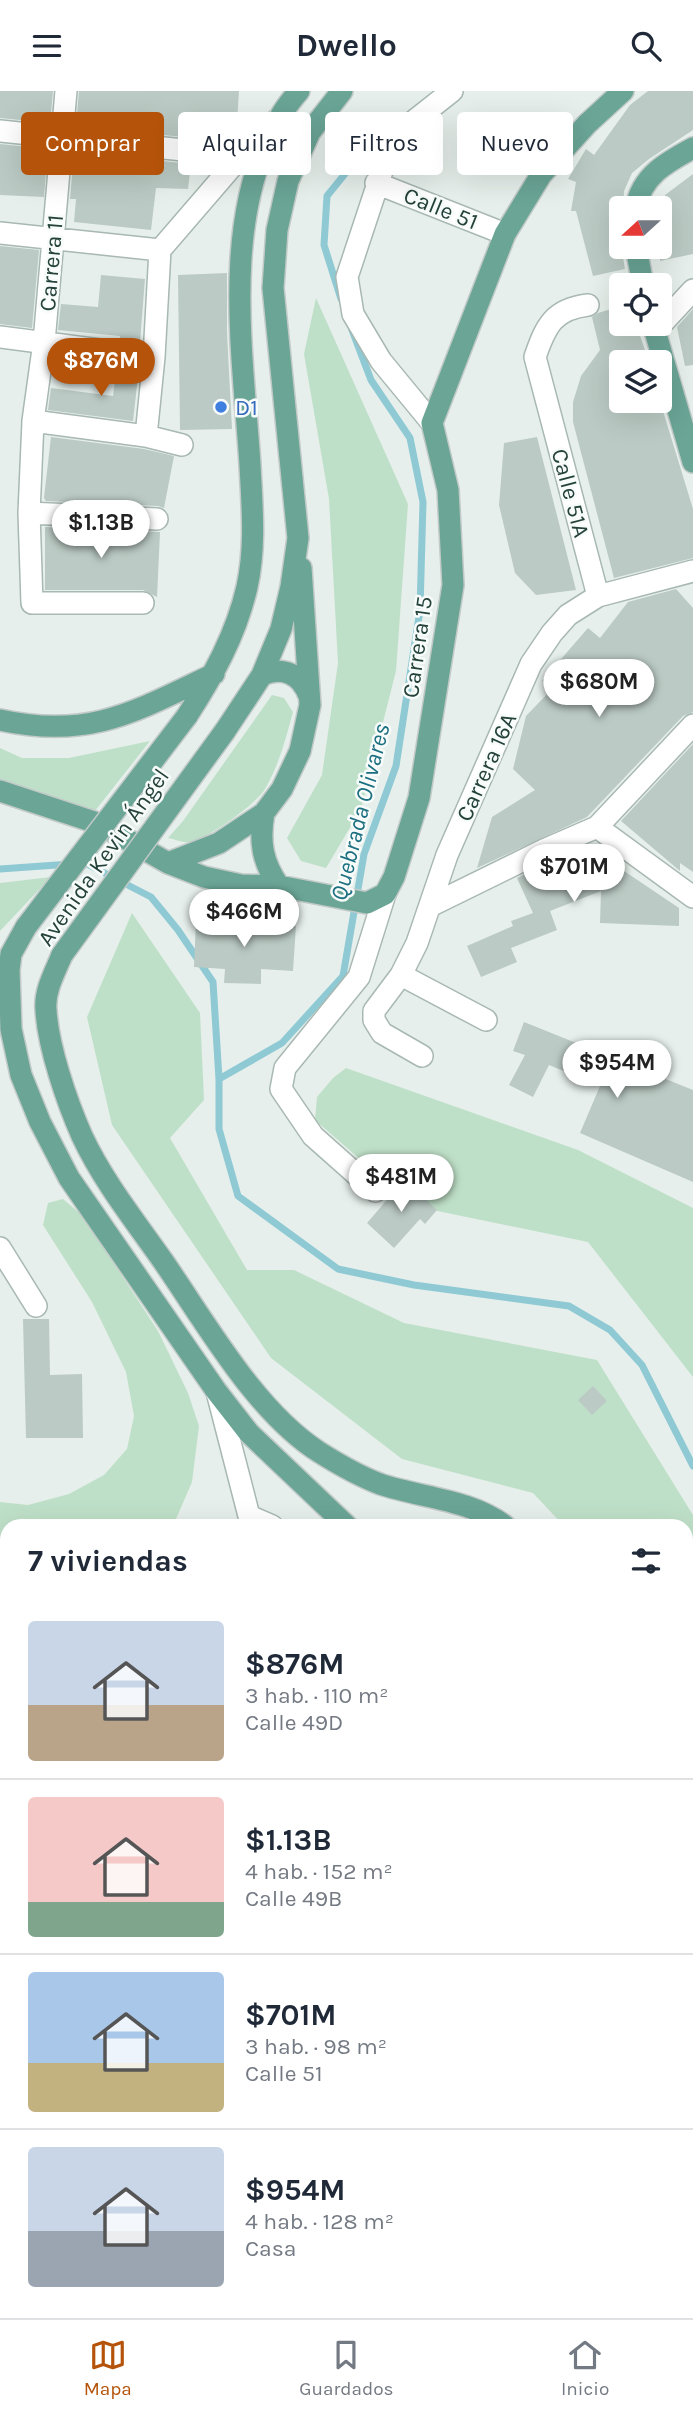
<!DOCTYPE html>
<html lang="es">
<head>
<meta charset="utf-8">
<style>
	body { margin:0; font-family:Karla,sans-serif; background:#f2f2f3; color:#1f2937; height:100vh; display:flex; flex-direction:column; font-size:26px; white-space:nowrap }
	* { box-sizing:border-box; margin:0 }
	p { font-size:23px; color:#747a83 }
	.icon { flex:none; width:38px; height:38px; fill:none; stroke:currentColor; stroke-width:2; stroke-linecap:round; stroke-linejoin:round }
	.map { position:relative; flex:1; overflow:hidden }
	.sheet { position:absolute; left:0px; top:1428px; width:693px; height:800px; display:flex; flex-direction:column; background:#fff; border-radius:21px 21px 0 0; box-shadow:0 7px 28px #0002 }
	.sheet>* { flex:none }
	.top-card { position:absolute; left:21px; top:21px; width:651px; height:63px; display:flex; gap:14px }
	.needle { width:46px; rotate:249deg }
	.tools { position:absolute; left:609px; top:105px; display:grid; gap:14px }
	.tools a { display:grid; place-items:center; width:63px; height:63px; border-radius:7px; background:#fff; box-shadow:0 7px 28px #0002; font-size:35px }
	.price { position:absolute; translate:-50% -60px; padding:0 16px; border-radius:24px; background:#fff; color:#222; font-size:23px; line-height:46px; filter:drop-shadow(0 2px 4px #0008) }
	.price::after { content:''; position:absolute; left:50%; top:42px; width:21px; height:16px; margin-left:-10px; background:inherit; clip-path:polygon(0 0,100% 0,50% 100%) }
	.price.active { background:#b45309; color:#fff }
	ul { padding:0; list-style:none }
	li { display:flex; align-items:center; gap:21px; height:175px; padding:0 28px }
	li+li { border-top:2px solid #e0e1e3 }
	li span { display:grid; place-items:center; flex:none; width:196px; height:140px; border-radius:7px; color:#555 }
	li>.icon { margin-inline-start:auto }
	span .icon { width:84px; height:84px; fill:#fffc; stroke-width:1 }
	li b { font-size:30px }
	h2 { display:flex; justify-content:space-between; align-items:center; height:84px; padding:0 28px; font-size:30px }
	.chip { padding:0 24px; border-radius:7px; background:#fff; box-shadow:0 7px 28px #0002; font-size:24px; line-height:63px }
	.chip.active { background:#b45309; color:#fff }
	header { display:flex; justify-content:space-between; align-items:center; height:91px; padding:0 28px; background:#fff; font-size:32px; font-weight:700 }
	.dock { display:flex; justify-content:space-around; align-items:center; height:98px; border-top:2px solid #e0e1e3; background:#fff; font-size:19px; color:#747a83 }
	.dock a { display:grid; justify-items:center; gap:4px }
	.dock .active { color:#b45309 }
	.map>svg:first-child { display:block }
</style>
</head>
<body>
<header><svg class="icon" aria-label="menu" viewBox="0 0 24 24"><path d="M4 6h16M4 12h16M4 18h16"/></svg>Dwello<svg class="icon" aria-label="search" viewBox="0 0 24 24"><circle cx="10" cy="10" r="6"/><path d="M15 15l6 6"/></svg></header>
<div class="map">
<svg width="693" height="2227" viewBox="0 0 693 2227">
	<rect width="100%" height="100%" fill="#e6efeb"/>
	<!-- green -->
	<path fill="#bfe0c8" d="M 316,207 L 408,413 L 396,580 L 361,718 L 326,777 L 301,770 L 287,747 L 322,684 L 338,572 L 329,408 L 304,263 Z
		M 272,604 L 284,607 L 293,621 C 286,647 279,674 265,698 C 256,713 207,749 189,751 C 183,752 174,748 168,747 L 183,730 Z
		M 150,650 L 91,725 L 40,701 L 0,689 L 0,657 L 22,667 L 69,667 Z
		M 51,786 L 0,840 L 0,792 Z
		M 132,822 L 200,922 L 204,1009 L 170,1047 L 247,1179 L 294,1179 L 404,1232 L 597,1269 L 693,1424 L 693,1569 L 686,1562 L 686,1435 L 564,1435 L 533,1402 L 402,1368 L 271,1267 L 112,1034 L 87,926 Z
		M 346,977 L 578,1059 L 693,1117 L 693,1286 L 588,1151 L 394,1111 L 378,1084 L 315,1029 L 317,1006 L 333,987 Z
		M 63,1108 L 83,1125 L 158,1240 L 188,1302 L 199,1335 L 192,1391 L 173,1435 L 7,1435 L 7,1751 L 0,1747 L 0,1411 L 28,1414 L 69,1403 L 104,1384 L 127,1358 L 134,1325 L 126,1281 L 92,1211 L 43,1134 L 48,1112 Z
		M 686,1703 L 693,1716 L 693,1962 L 686,1980 Z"/>
	<g fill="none" stroke-linecap="round" stroke-linejoin="round">
		<!-- stream -->
		<path stroke="#8ec9d4" stroke-width="7" d="M 341,208 L 324,154 L 327,105 L 357,68 L 389,42
			M 0,778 L 85,772 L 151,806 L 178,839 L 213,891 L 219,988 L 219,1038 L 238,1105 L 338,1178 L 414,1194 L 569,1215 L 610,1239 L 642,1274 L 693,1375
			M 219,988 L 282,952 L 343,885 L 364,763 L 396,675 L 420,519 L 423,411 L 410,347 L 371,289 L 352,239"/>
	</g>
	<!-- building -->
	<path fill="#bbcac4" d="M 0,0 L 53,0 L 50,32 L 0,27 Z
		M 79,0 L 239,0 L 236,47 L 193,47 L 76,35 Z
		M 648,0 L 693,0 L 693,39 L 649,68 L 632,82 L 624,100 L 623,117 L 615,119 L 625,178 L 593,185 L 576,120 L 571,120 L 576,91 L 568,88 L 586,58 L 594,64 L 630,14 Z
		M 0,53 L 48,58 L 44,106 L 0,104 Z
		M 74,61 L 191,73 L 188,98 L 156,97 L 151,139 L 74,131 L 76,108 L 70,108 Z
		M 693,83 L 693,163 L 660,170 L 660,131 L 665,104 Z
		M 0,155 L 39,159 L 32,237 L 0,233 Z
		M 227,182 L 227,242 L 232,338 L 180,339 L 178,184 Z
		M 101,184 L 145,188 L 140,251 L 120,248 L 120,245 L 58,239 L 61,213 L 98,216 Z
		M 621,215 L 621,233 L 636,233 L 649,271 L 621,271 L 621,310 L 660,310 L 693,418 L 693,467 L 614,487 L 573,331 L 573,311 L 581,285 L 600,259 L 592,226 L 598,222 Z
		M 693,218 L 693,274 L 685,275 L 677,236 Z
		M 117,274 L 139,277 L 133,330 L 48,319 L 51,297 L 113,305 Z
		M 51,346 L 144,358 L 174,365 L 164,417 L 158,415 L 46,410 L 44,407 Z
		M 537,346 L 576,499 L 536,504 L 515,482 L 499,414 L 504,352 Z
		M 45,436 L 160,441 L 157,506 L 143,499 L 45,499 Z
		M 676,498 L 693,517 L 693,621 L 683,625 L 587,726 L 477,777 L 492,726 L 535,699 L 513,678 L 526,625 L 552,598 L 542,590 L 588,537 L 600,547 L 628,511 Z
		M 693,653 L 693,781 L 680,772 L 680,780 L 621,730 Z
		M 587,755 L 679,817 L 679,835 L 600,832 L 601,800 L 550,820 L 557,839 L 511,857 L 517,871 L 481,886 L 467,855 L 513,835 L 511,830 L 533,822 L 517,787 Z
		M 196,830 L 296,835 L 293,880 L 261,878 L 261,893 L 224,892 L 225,878 L 194,876 Z
		M 524,931 L 693,999 L 693,1091 L 580,1042 L 600,995 L 549,974 L 533,1006 L 509,994 L 525,964 L 513,960 Z
		M 404,1089 L 437,1119 L 425,1133 L 420,1128 L 394,1157 L 367,1132 Z
		M 23,1228 L 49,1228 L 50,1284 L 82,1283 L 83,1347 L 26,1347 Z
		M 593,1295 L 607,1310 L 592,1324 L 578,1309 Z"/>
	<g fill="none" stroke-linecap="round" stroke-linejoin="round">
		<!-- minor casing -->
		<g stroke="#a8b8b2" stroke-width="24">
			<path id="minor" d="M 66,0 L 44,251 L 33,330 L 29,422 L 32,512 L 143,512
				M 0,40 L 241,65
				M 376,92 L 505,143
				M 0,142 L 160,159
				M 588,214 C 554,218 546,234 535,266 L 598,505
				M 655,240 L 693,199
				M 0,246 L 154,266
				M 33,330 L 146,345 L 182,354
				M 432,332 L 381,270 L 353,223 L 347,186 L 391,53 L 414,30 L 452,0
				M 146,345 L 154,266 L 160,159 L 241,65 L 278,28
				M 29,422 L 157,428
				M 597,736 L 693,806
				M 430,815 L 544,759 L 597,736 L 693,634
				M 401,884 L 486,929
				M 422,965 L 382,942 L 374,929 L 374,920 L 401,884 L 417,852 L 447,764 L 531,573 L 552,542 L 568,524 L 598,505 L 693,480
				M 375,1100 L 313,1045 L 281,998 L 285,977 L 359,886 L 385,803
				M 0,1157 L 36,1215
				M 217,1301 L 249,1425
				M 249,1425 L 272,1435
				M 335,2221 L 339,2227
				M 555,2221 L 560,2227
				M 179,2227 L 188,2221
				M 587,2227 L 593,2221"/>
		</g>
		<!-- major casing -->
		<g stroke="#c2cac8" stroke-width="24">
			<path id="major" d="M 636,117 C 641,85 667,71 693,57
				M 636,156 L 643,194
				M 653,233 L 693,371
				M 262,584 C 283,575 301,583 309,605
				M 187,625 C 213,585 236,544 247,496 C 256,455 252,415 250,374 C 243,263 220,126 280,26 C 285,17 292,8 299,0
				M 0,629 C 90,649 136,620 214,583
				M 225,640 L 262,584 L 281,538 L 291,496 L 298,447 L 273,197 L 277,139 L 288,90 L 310,41 L 342,0
				M 0,700 L 100,733 L 168,772 L 204,786 L 241,794 L 279,795 L 367,812 L 385,803 L 394,786 L 419,707 L 453,494 L 448,399 L 432,332 L 505,143 L 541,84 L 587,33 L 623,0
				M 264,722 C 259,750 262,771 279,795
				M 168,772 L 219,752 L 264,722 L 282,698 L 300,660 L 310,614 L 301,477
				M 26,836 L 11,863 L 9,879 L 11,938 L 21,984 L 40,1031 L 69,1087 L 217,1301 L 249,1342 L 347,1435
				M 62,864 C 55,881 44,900 46,919 C 48,956 67,1011 82,1045 C 103,1090 135,1130 163,1170 C 206,1232 255,1320 319,1361 C 338,1373 359,1385 380,1393 C 421,1407 470,1408 505,1435
				M 686,1615 L 693,1622
				M 686,1666 L 693,1675
				M 686,2063 L 693,2045
				M 693,2094 L 690,2122 L 693,2133
				M 680,2227 L 693,2225"/>
		</g>
		<!-- minor -->
		<use href="#minor" stroke="#fff" stroke-width="21"/>
		<!-- major -->
		<use href="#major" stroke="#6aa596" stroke-width="21"/>
		<!-- major-bridge casing -->
		<g stroke="#c2cac8" stroke-width="24" stroke-linecap="butt">
			<path id="major-bridge" d="M 26,836 L 187,625
				M 62,864 L 225,640"/>
		</g>
		<!-- major-bridge -->
		<use href="#major-bridge" stroke="#6aa596" stroke-width="21"/>
	</g>
	<!-- markers -->
	<circle fill="#3f7fe0" stroke="#f7fbf9" stroke-width="2.5" cx="221" cy="316" r="7"/>
	<g text-anchor="middle" stroke-width="5" stroke-linejoin="round" paint-order="stroke">
		<!-- street labels -->
		<g font-size="23" fill="#24423a" stroke="#f7fbf9">
			<text transform="translate(441 117) rotate(22)" y="8">Calle 51</text>
			<text transform="translate(51 172) rotate(-85)" y="8">Carrera 11</text>
			<text transform="translate(571 402) rotate(75)" y="8">Calle 51A</text>
			<text transform="translate(417 556) rotate(-82)" y="8">Carrera 15</text>
			<text transform="translate(486 676) rotate(-66)" y="8">Carrera 16A</text>
			<text transform="translate(103 766) rotate(-55)" y="8">Avenida Kevin Ángel</text>
		</g>
		<!-- shop labels -->
		<g font-size="23" fill="#366cbe" stroke="#f7fbf9" text-anchor="start">
			<text x="235" y="324">D1</text>
		</g>
		<!-- water labels -->
		<g font-size="24" font-style="italic" fill="#1c6f80" stroke="#f7fbf9">
			<text transform="translate(360 721) rotate(-76)" y="8">Quebrada Olivares</text>
		</g>
	</g>
</svg>
<div class="tools">
<a><svg class="needle" viewBox="-14 -14 28 28"><path d="M0-13l5 13h-10z" fill="#e53935"/><path d="M0 13l5-13h-10z" fill="#747a83"/></svg></a>
<a><svg class="icon" aria-label="locate" viewBox="0 0 24 24"><circle cx="12" cy="12" r="6"/><path d="M12 2v4M12 18v4M2 12h4M18 12h4"/></svg></a>
<a><svg class="icon" aria-label="layers" viewBox="0 0 24 24"><path d="M12 4l9 5-9 5-9-5zM3 14l9 5 9-5"/></svg></a>
</div>
<b class="price active" style="left:101px;top:307px">$876M</b>
<b class="price" style="left:101px;top:469px">$1.13B</b>
<b class="price" style="left:599px;top:628px">$680M</b>
<b class="price" style="left:574px;top:813px">$701M</b>
<b class="price" style="left:244px;top:858px">$466M</b>
<b class="price" style="left:617px;top:1009px">$954M</b>
<b class="price" style="left:401px;top:1123px">$481M</b>
<div class="top-card">
<a class="chip active">Comprar</a>
<a class="chip">Alquilar</a>
<a class="chip">Filtros</a>
<a class="chip">Nuevo</a>
</div>
<section class="sheet">
<h2>7 viviendas<svg class="icon" aria-label="filters" viewBox="0 0 24 24"><path d="M4 7h16M4 17h16"/><circle cx="9" cy="7" r="2"/><circle cx="15" cy="17" r="2"/></svg></h2>
<ul>
<li><span style="background:linear-gradient(#c9d6e8 60%,#b9a48a 0)"><svg class="icon" aria-label="home" viewBox="0 0 24 24"><path d="M3 11l9-7 9 7M6 9v11h12V9"/></svg></span><div><b>$876M</b><p>3 hab. · 110 m²</p><p>Calle 49D</p></div></li>
<li><span style="background:linear-gradient(#f6c9c9 75%,#7fa58c 0)"><svg class="icon" aria-label="home" viewBox="0 0 24 24"><path d="M3 11l9-7 9 7M6 9v11h12V9"/></svg></span><div><b>$1.13B</b><p>4 hab. · 152 m²</p><p>Calle 49B</p></div></li>
<li><span style="background:linear-gradient(#a9c7e8 65%,#c2b280 0)"><svg class="icon" aria-label="home" viewBox="0 0 24 24"><path d="M3 11l9-7 9 7M6 9v11h12V9"/></svg></span><div><b>$701M</b><p>3 hab. · 98 m²</p><p>Calle 51</p></div></li>
<li><span style="background:linear-gradient(#c9d6e8 60%,#9aa5b1 0)"><svg class="icon" aria-label="home" viewBox="0 0 24 24"><path d="M3 11l9-7 9 7M6 9v11h12V9"/></svg></span><div><b>$954M</b><p>4 hab. · 128 m²</p><p>Casa</p></div></li>
</ul>
</section>
</div>
<nav class="dock">
<a class="active"><svg class="icon" aria-label="map" viewBox="0 0 24 24"><path d="M3 6l6-2 6 2 6-2v14l-6 2-6-2-6 2zM9 4v14M15 6v14"/></svg>Mapa</a>
<a><svg class="icon" aria-label="saved" viewBox="0 0 24 24"><path d="M7 4h10v16l-5-4-5 4z"/></svg>Guardados</a>
<a><svg class="icon" aria-label="home" viewBox="0 0 24 24"><path d="M3 11l9-7 9 7M6 9v11h12V9"/></svg>Inicio</a>
</nav>
</body>
</html>
